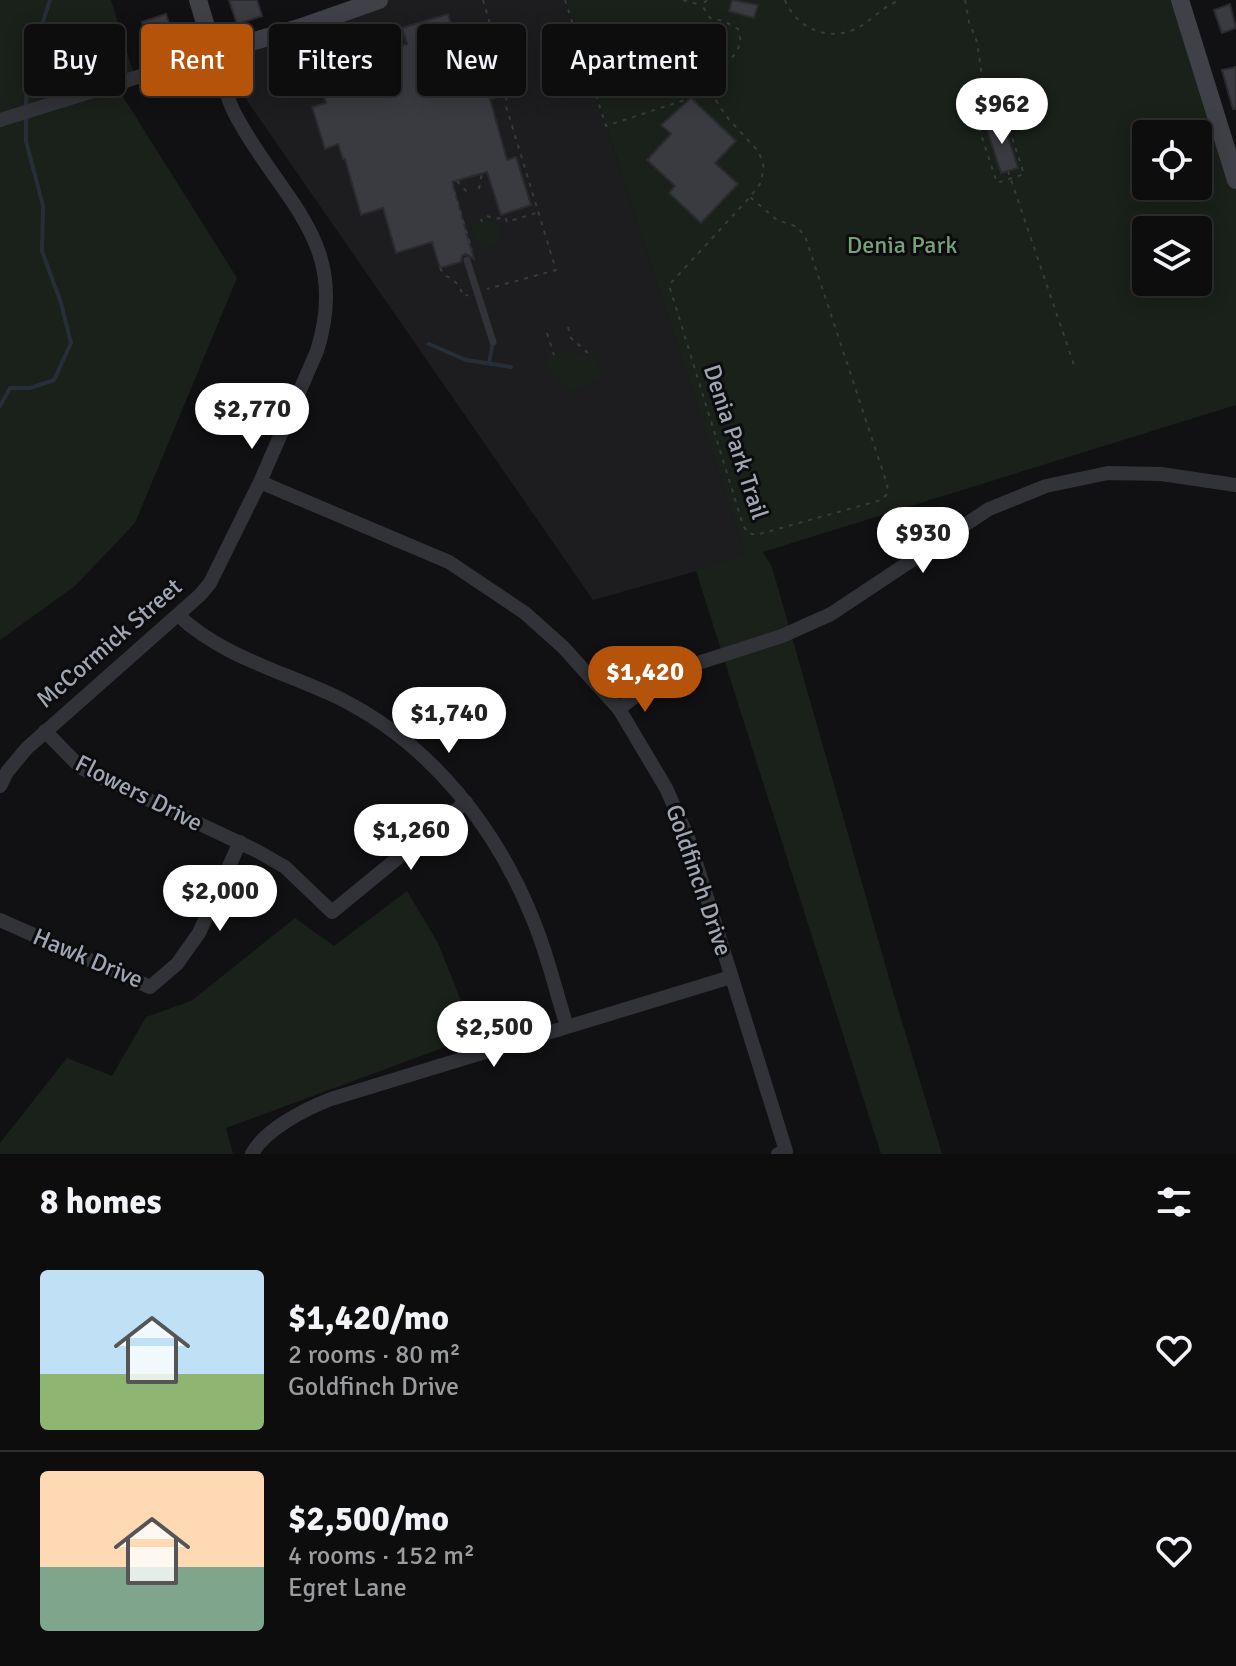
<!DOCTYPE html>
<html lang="en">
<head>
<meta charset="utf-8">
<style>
	body { margin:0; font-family:Signika,sans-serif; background:#161617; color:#f1f3f6; height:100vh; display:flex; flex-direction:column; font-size:30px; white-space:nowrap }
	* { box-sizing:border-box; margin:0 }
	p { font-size:26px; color:#9a9c9e }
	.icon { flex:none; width:44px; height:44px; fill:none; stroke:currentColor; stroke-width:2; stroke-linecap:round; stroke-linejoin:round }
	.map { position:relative; height:1154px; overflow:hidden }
	.side { display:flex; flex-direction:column; background:#0d0d0e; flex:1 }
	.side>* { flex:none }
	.top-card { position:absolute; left:24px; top:24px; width:800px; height:72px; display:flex; gap:16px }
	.controls { position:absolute; left:1132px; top:120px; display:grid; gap:16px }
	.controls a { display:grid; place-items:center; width:80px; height:80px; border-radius:8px; background:#0d0d0e; box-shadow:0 4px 20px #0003,0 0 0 2px #2d2d2e; font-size:40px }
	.price { position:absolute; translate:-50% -68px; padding:0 18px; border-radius:28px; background:#fff; color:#222; font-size:26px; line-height:52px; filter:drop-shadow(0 2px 4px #0008) }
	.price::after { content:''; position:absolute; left:50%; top:48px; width:24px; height:18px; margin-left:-12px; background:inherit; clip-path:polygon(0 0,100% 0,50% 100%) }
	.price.on { background:#b45309; color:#fff }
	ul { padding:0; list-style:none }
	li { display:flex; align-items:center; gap:24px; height:200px; padding:0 40px }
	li+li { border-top:2px solid #2d2d2e }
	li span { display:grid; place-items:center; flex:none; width:224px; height:160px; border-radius:8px; color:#555 }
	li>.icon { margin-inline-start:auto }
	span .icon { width:96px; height:96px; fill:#fffc; stroke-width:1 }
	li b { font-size:34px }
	h2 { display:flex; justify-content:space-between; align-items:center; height:96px; padding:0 40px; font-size:34px }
	.chip { padding:0 28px; border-radius:8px; background:#0d0d0e; box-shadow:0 4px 20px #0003,0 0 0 2px #2d2d2e; font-size:28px; line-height:72px }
	.chip.on { background:#b45309; color:#fff }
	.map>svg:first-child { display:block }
</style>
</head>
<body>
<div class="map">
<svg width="1236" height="1154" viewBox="0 0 1236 1154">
	<rect width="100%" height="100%" fill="#111113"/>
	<!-- built -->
	<path fill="#1d1d20" d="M 382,0 L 565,0 L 747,557 L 593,600 L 214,53 Z"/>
	<!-- green -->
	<path fill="#19211a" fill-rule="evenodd" d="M 0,0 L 111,0 L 136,81 L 122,95 L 237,278 L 135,523 L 75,586 L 0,640 Z
		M 565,0 L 1181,0 L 1236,174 L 1236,405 L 763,552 L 772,567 L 893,992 L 942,1154 L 881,1154 L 696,571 L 746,555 ZM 1146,134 L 1198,134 L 1198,186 L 1146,186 ZM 1146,230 L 1198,230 L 1198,282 L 1146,282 Z
		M 488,220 L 497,224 C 502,237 498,248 482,249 L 470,226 Z
		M 572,349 L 581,357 L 593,353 L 602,377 L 570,392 L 544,365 L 549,356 Z
		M 407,891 L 438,943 L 475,1036 L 226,1128 L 233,1154 L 0,1154 L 0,1143 L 67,1058 L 112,1076 L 146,1017 L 191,1001 L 295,918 L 334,946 Z"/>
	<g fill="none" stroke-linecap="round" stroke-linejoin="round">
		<!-- stream -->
		<path stroke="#262f38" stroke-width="4" d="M 26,106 L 27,71 L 50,0
			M 429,344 L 466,360 L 511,367
			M 489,363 L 493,342
			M 0,406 L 10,388 L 30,388 L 54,380 L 71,343 L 61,303 L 42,251 L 43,206 L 26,141 L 26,115"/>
	</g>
	<!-- building -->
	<path fill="#3a3b41" stroke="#2b2b2f" stroke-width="2" d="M 229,0 L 257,0 L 262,16 L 237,24 Z
		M 732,0 L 758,5 L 754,18 L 729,11 Z
		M 1230,4 L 1236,28 L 1222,33 L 1214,10 Z
		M 166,14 L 176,43 L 151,51 L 142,22 Z
		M 448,14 L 457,47 L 472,43 L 477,60 L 490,56 L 502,96 L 490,99 L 507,160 L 516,157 L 531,205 L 501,215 L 487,172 L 452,182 L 474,259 L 466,254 L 462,256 L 461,262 L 440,268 L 432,242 L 396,253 L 383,208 L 361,215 L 345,159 L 343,159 L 338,144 L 325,149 L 312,107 L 326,103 L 321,86 L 378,69 L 374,53 L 407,44 L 402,28 Z
		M 1236,67 L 1236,109 L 1233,109 L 1222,70 Z
		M 691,98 L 736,141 L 715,163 L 738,184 L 701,223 L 669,193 L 675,186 L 647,160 L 671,134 L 661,125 Z
		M 1002,118 L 1018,168 L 1001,173 L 985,123 Z"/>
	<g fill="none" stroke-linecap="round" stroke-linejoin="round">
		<!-- path -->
		<path stroke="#383a3f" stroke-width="2" stroke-dasharray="4 6" stroke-linecap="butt" d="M 483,0 L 507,80 L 506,106 L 556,270 L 487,289
			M 565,0 L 606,126 L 685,100 L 706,85
			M 683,0 L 700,5
			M 707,0 L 702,5 L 710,18 L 724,21 L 738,29 L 741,42 L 736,53 L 706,85 L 726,116 L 759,152 L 764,168 L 760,184 L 750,197 L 669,285 L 743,525 L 748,533 L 756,535 L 881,500 L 888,493 L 887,484 L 806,239 L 798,227 L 777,220 L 750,197
			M 785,0 C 796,27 825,41 853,30 C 871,23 880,7 901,0
			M 965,0 L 969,22 L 977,42 L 983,84 L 994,120
			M 327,36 L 340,81
			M 334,56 L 349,63 L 356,76
			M 304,81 L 337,71
			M 1003,110 L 1024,174 L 997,183 L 976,119 Z
			M 1008,171 L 1075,368
			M 457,181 L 468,193
			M 451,182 L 472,250
			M 479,189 L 482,173
			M 487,216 L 495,219 L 505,217 L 507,222 L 536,213
			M 481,219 L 482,222
			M 440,268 L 444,275 C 454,279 460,285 463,296 L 468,295
			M 568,327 L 571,338 L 589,354
			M 547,333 L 554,355"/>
		<!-- lane -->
		<path stroke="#323338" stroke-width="7" d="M 467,260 L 493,342"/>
		<!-- street -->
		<path stroke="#323338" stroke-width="14" d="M 0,120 L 214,53 C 220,73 225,93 234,112 C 279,200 352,240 317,351 L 260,482 L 210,583 L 200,595 L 27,748 L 7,772 L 0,786
			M 260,482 L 449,562 L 525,613 L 563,647 L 619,709 L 666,788 L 689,840 L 786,1151 L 778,1154
			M 178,615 C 222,657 285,672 339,698 C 431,744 497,828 534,922 C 548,956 556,992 567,1027
			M 619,709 L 650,684 L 673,671 L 782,636 L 831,614 L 989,509 L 1046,486 L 1108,473 L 1161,474 L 1236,485
			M 45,731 L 81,768 L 257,851 L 285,867 L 332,912 L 466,802
			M 0,920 L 150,987 L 177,964 L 199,933 L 240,842
			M 252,1154 C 264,1130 305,1109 331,1099 L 731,977"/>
		<!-- secondary -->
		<path stroke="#404148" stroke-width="18" d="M 198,0 L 214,53 L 299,28 L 379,0
			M 1180,0 L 1236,180"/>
	</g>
	<g text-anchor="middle" stroke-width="6" stroke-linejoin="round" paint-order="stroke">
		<!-- park labels -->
		<g font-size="24" fill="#76a27a" stroke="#0c0c0e">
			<text x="902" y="253">Denia Park</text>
		</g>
		<!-- street labels -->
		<g font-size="24" fill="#a1a6b5" stroke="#0c0c0e">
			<text transform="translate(736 442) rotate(72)" y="8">Denia Park Trail</text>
			<text transform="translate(109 643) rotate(-41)" y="8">McCormick Street</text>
			<text transform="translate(139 793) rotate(27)" y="8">Flowers Drive</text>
			<text transform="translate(699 880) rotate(71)" y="8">Goldfinch Drive</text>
			<text transform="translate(88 958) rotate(23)" y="8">Hawk Drive</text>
		</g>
	</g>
</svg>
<div class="controls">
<a><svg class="icon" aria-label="locate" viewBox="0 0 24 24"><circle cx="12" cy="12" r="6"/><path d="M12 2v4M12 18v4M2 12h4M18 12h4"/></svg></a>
<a><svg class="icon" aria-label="layers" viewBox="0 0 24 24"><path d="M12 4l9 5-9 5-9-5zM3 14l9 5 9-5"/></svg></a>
</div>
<b class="price" style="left:1002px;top:146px">$962</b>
<b class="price" style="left:252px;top:451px">$2,770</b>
<b class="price" style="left:923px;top:575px">$930</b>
<b class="price on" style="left:645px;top:714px">$1,420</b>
<b class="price" style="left:449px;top:755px">$1,740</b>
<b class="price" style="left:411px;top:872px">$1,260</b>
<b class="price" style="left:220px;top:933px">$2,000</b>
<b class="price" style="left:494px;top:1069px">$2,500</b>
<div class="top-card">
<a class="chip">Buy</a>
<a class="chip on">Rent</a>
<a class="chip">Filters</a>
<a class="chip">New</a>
<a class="chip">Apartment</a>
</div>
</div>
<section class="side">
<h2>8 homes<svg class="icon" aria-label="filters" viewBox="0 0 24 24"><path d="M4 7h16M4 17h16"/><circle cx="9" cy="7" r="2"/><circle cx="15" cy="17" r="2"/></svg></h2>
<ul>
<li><span style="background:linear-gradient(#bfe0f5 65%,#8fb573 0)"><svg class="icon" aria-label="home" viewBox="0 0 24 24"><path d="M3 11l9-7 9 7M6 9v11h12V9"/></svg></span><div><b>$1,420/mo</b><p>2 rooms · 80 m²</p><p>Goldfinch Drive</p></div><svg class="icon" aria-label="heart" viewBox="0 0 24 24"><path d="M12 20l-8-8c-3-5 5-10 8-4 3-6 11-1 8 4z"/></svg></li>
<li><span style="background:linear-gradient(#ffd9b3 60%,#7fa58c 0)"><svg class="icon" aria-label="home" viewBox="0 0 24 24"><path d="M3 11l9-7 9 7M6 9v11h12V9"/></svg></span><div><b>$2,500/mo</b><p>4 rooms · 152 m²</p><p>Egret Lane</p></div><svg class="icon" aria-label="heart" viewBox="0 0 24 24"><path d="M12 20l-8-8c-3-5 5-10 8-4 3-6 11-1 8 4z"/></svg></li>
</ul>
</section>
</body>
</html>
